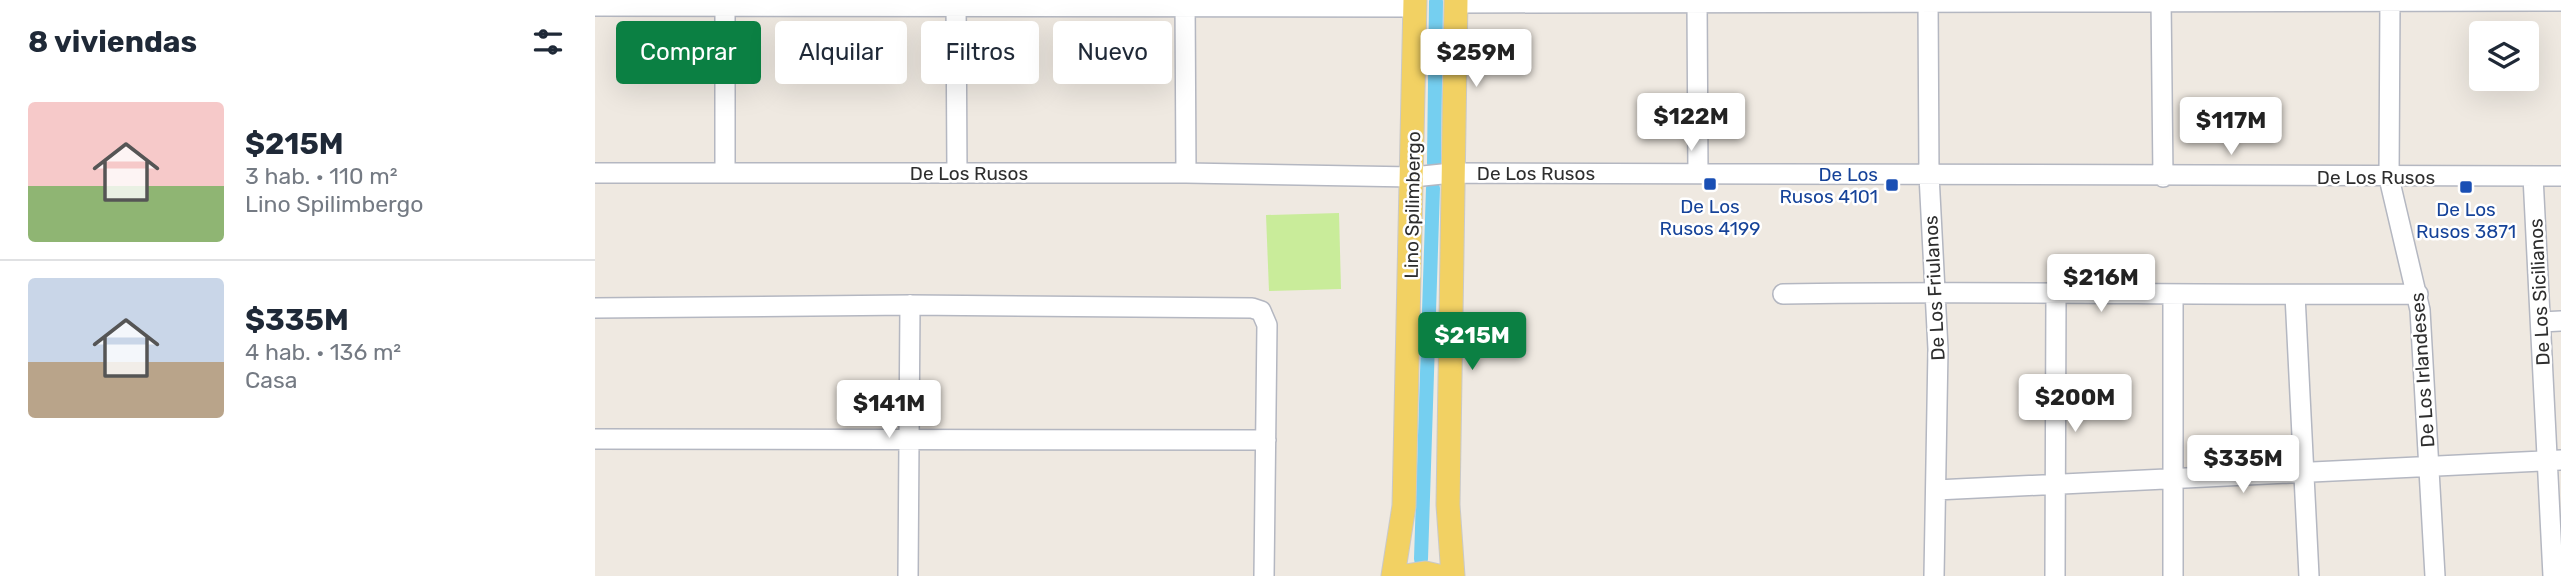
<!DOCTYPE html>
<html lang="es">
<head>
<meta charset="utf-8">
<style>
	body { margin:0; font-family:Rubik,sans-serif; background:#f2f2f3; color:#1f2937; height:100vh; display:flex; flex-direction:column; font-size:26px; white-space:nowrap }
	* { box-sizing:border-box; margin:0 }
	p { font-size:23px; color:#747a83 }
	.icon { flex:none; width:38px; height:38px; fill:none; stroke:currentColor; stroke-width:2; stroke-linecap:round; stroke-linejoin:round }
	.map { position:relative; flex:1; overflow:hidden }
	.drawer { display:flex; flex-direction:column; background:#fff; width:595px }
	.drawer>* { flex:none }
	.hud { position:absolute; left:21px; top:21px; width:665px; height:63px; display:flex; gap:14px }
	.controls { position:absolute; left:1874px; top:21px; display:grid; gap:14px }
	.controls a { display:grid; place-items:center; width:70px; height:70px; border-radius:7px; background:#fff; box-shadow:0 7px 28px #0002; font-size:35px }
	.price { position:absolute; translate:-50% -60px; padding:0 16px; border-radius:7px; background:#fff; color:#222; font-size:23px; line-height:46px; filter:drop-shadow(0 2px 4px #0008) }
	.price::after { content:''; position:absolute; left:50%; top:42px; width:21px; height:16px; margin-left:-10px; background:inherit; clip-path:polygon(0 0,100% 0,50% 100%) }
	.price.active { background:#0b8043; color:#fff }
	ul { padding:0; list-style:none }
	li { display:flex; align-items:center; gap:21px; height:175px; padding:0 28px }
	li+li { border-top:2px solid #e0e1e3 }
	li span { display:grid; place-items:center; flex:none; width:196px; height:140px; border-radius:7px; color:#555 }
	li>.icon { margin-inline-start:auto }
	span .icon { width:84px; height:84px; fill:#fffc; stroke-width:1 }
	li b { font-size:30px }
	h2 { display:flex; justify-content:space-between; align-items:center; height:84px; padding:0 28px; font-size:30px }
	.tag { padding:0 24px; border-radius:7px; background:#fff; box-shadow:0 7px 28px #0002; font-size:24px; line-height:63px }
	.tag.active { background:#0b8043; color:#fff }
	main { display:flex; flex:1; min-height:0 }
	.map>svg:first-child { display:block }
</style>
</head>
<body>
<main>
<section class="drawer">
<h2>8 viviendas<svg class="icon" aria-label="filters" viewBox="0 0 24 24"><path d="M4 7h16M4 17h16"/><circle cx="9" cy="7" r="2"/><circle cx="15" cy="17" r="2"/></svg></h2>
<ul>
<li><span style="background:linear-gradient(#f6c9c9 60%,#8fb573 0)"><svg class="icon" aria-label="home" viewBox="0 0 24 24"><path d="M3 11l9-7 9 7M6 9v11h12V9"/></svg></span><div><b>$215M</b><p>3 hab. · 110 m²</p><p>Lino Spilimbergo</p></div></li>
<li><span style="background:linear-gradient(#c9d6e8 60%,#b9a48a 0)"><svg class="icon" aria-label="home" viewBox="0 0 24 24"><path d="M3 11l9-7 9 7M6 9v11h12V9"/></svg></span><div><b>$335M</b><p>4 hab. · 136 m²</p><p>Casa</p></div></li>
</ul>
</section>
<div class="map">
<svg width="1966" height="576" viewBox="0 0 1966 576">
	<rect width="100%" height="100%" fill="#efe9e1"/>
	<!-- pitch -->
	<path fill="#c9ec9a" d="M 744,213 L 746,289 L 674,291 L 671,215 Z"/>
	<g fill="none" stroke-linecap="round" stroke-linejoin="round">
		<!-- canal -->
		<path stroke="#75cff0" stroke-width="14" d="M 839,163 L 841,2
			M 826,559 L 838,188"/>
		<!-- minor casing -->
		<g stroke="#b4b7c1" stroke-width="22">
			<path id="minor" d="M 361,0 L 362,173
				M 590,0 L 591,173
				M 1102,0 L 1103,174
				M 1333,0 L 1334,175 L 1343,349 L 1339,576
				M 1566,0 L 1568,177
				M 1795,0 L 1794,178 L 1825,310 L 1840,576
				M 861,3 L 1966,1
				M 0,6 L 819,7
				M 0,173 L 591,173 L 818,177 L 857,173 L 1966,176
				M 130,173 L 130,0
				M 1938,176 L 1958,576
				M 1188,294 C 1400,290 1612,296 1823,294
				M 1700,295 L 1714,576
				M 0,308 L 315,305 L 657,308 L 666,311 L 672,325 L 669,576
				M 1946,322 L 1966,321
				M 0,439 L 671,440
				M 1341,490 L 1966,460
				M 313,576 L 315,305
				M 1460,576 L 1461,293
				M 1578,576 L 1578,295"/>
		</g>
		<!-- major casing -->
		<g stroke="#c9c9c9" stroke-width="25">
			<path id="major" d="M 798,576 L 809,506 L 820,0
				M 810,576 L 830,573 L 843,576
				M 858,576 L 853,505 L 861,0"/>
		</g>
		<!-- minor -->
		<use href="#minor" stroke="#fff" stroke-width="19"/>
		<!-- major -->
		<use href="#major" stroke="#f2d163" stroke-width="23"/>
	</g>
	<!-- markers -->
	<g fill="#1a4fb4" stroke="#fff" stroke-width="2.5">
		<rect x="1108" y="177" width="14" height="14" rx="3.5"/>
		<rect x="1290" y="178" width="14" height="14" rx="3.5"/>
		<rect x="1864" y="180" width="14" height="14" rx="3.5"/>
	</g>
	<g text-anchor="middle" stroke-width="5" stroke-linejoin="round" paint-order="stroke">
		<!-- street labels -->
		<g font-size="19" fill="#2e2e2e" stroke="#fff">
			<text x="374" y="180">De Los Rusos</text>
			<text x="941" y="180">De Los Rusos</text>
			<text x="1781" y="184">De Los Rusos</text>
			<text transform="translate(817 205) rotate(-89)" y="7">Lino Spilimbergo</text>
			<text transform="translate(1339 288) rotate(-93)" y="7">De Los Friulanos</text>
			<text transform="translate(1944 292) rotate(-93)" y="7">De Los Sicilianos</text>
			<text transform="translate(1827 370) rotate(-94)" y="7">De Los Irlandeses</text>
		</g>
		<!-- transit labels -->
		<g font-size="19" fill="#164399" stroke="#fff">
			<text x="1283" y="181" text-anchor="end">De Los<tspan x="1283" dy="22">Rusos 4101</tspan></text>
			<text x="1115" y="213">De Los<tspan x="1115" dy="22">Rusos 4199</tspan></text>
			<text x="1871" y="216">De Los<tspan x="1871" dy="22">Rusos 3871</tspan></text>
		</g>
	</g>
</svg>
<div class="controls">
<a><svg class="icon" aria-label="layers" viewBox="0 0 24 24"><path d="M12 4l9 5-9 5-9-5zM3 14l9 5 9-5"/></svg></a>
</div>
<b class="price" style="left:881px;top:89px">$259M</b>
<b class="price" style="left:1096px;top:153px">$122M</b>
<b class="price" style="left:1636px;top:157px">$117M</b>
<b class="price" style="left:1506px;top:314px">$216M</b>
<b class="price active" style="left:877px;top:372px">$215M</b>
<b class="price" style="left:1480px;top:434px">$200M</b>
<b class="price" style="left:294px;top:440px">$141M</b>
<b class="price" style="left:1648px;top:495px">$335M</b>
<div class="hud">
<a class="tag active">Comprar</a>
<a class="tag">Alquilar</a>
<a class="tag">Filtros</a>
<a class="tag">Nuevo</a>
</div>
</div>
</main>
</body>
</html>
